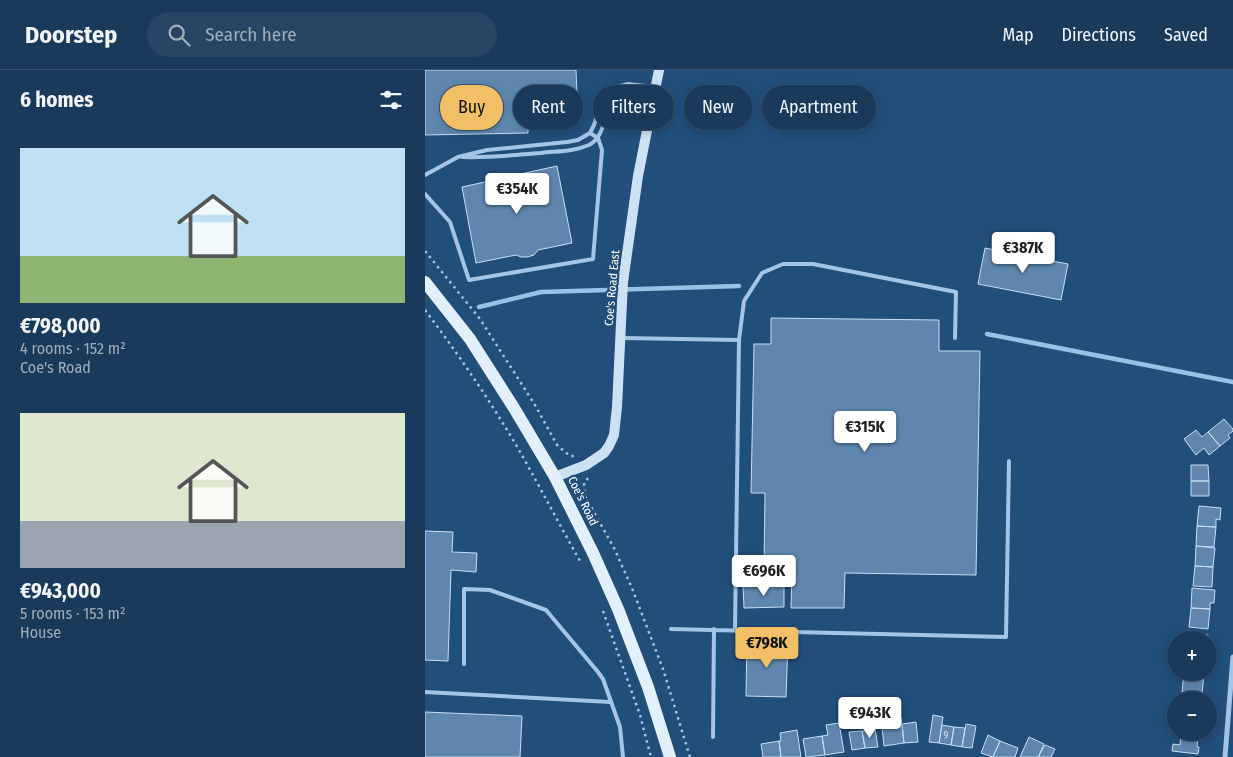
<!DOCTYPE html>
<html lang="en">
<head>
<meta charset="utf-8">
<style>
	body { margin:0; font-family:"Fira Sans Condensed",sans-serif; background:#274565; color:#f1f3f6; height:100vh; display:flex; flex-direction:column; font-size:19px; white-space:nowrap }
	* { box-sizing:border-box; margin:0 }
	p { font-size:16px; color:#9fadbb }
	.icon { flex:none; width:28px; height:28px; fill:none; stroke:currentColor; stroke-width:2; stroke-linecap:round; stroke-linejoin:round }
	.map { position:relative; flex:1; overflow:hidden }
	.drawer { display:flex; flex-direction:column; background:#1a3a5c; width:425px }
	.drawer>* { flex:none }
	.guide { position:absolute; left:15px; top:15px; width:475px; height:45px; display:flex; gap:10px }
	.fabs { position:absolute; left:742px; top:561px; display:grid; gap:10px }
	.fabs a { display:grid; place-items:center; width:50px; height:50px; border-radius:50%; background:#1a3a5c; box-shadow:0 2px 8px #0003,0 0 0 1px #385472; font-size:25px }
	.price { position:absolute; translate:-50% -42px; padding:0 11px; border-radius:5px; background:#fff; color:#222; font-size:16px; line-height:32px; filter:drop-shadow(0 1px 2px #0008) }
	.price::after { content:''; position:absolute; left:50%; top:30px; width:15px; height:11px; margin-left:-8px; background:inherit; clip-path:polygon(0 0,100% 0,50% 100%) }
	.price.current { background:#f1c066; color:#111 }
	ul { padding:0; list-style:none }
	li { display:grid; align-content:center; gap:10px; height:265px; padding:0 20px }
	li span { display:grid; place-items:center; height:155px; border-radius:0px; color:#555 }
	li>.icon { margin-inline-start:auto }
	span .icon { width:90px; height:90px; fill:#fffc; stroke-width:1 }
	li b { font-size:21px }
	h2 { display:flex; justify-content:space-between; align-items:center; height:60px; padding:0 20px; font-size:21px }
	.tag { padding:0 18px; border-radius:22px; background:#1a3a5c; box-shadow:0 2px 8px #0003,0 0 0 1px #385472; font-size:18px; line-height:45px }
	.tag.current { background:#f1c066; color:#111 }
	header { display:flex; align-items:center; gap:30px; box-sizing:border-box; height:70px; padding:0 25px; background:#1a3a5c; border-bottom:1px solid #385472 }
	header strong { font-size:24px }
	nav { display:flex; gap:28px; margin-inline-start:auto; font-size:18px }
	.search { width:350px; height:45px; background:#274565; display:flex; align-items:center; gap:12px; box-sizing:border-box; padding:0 18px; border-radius:28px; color:#9fadbb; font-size:19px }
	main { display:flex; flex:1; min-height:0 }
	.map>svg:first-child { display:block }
</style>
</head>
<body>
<header>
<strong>Doorstep</strong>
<div class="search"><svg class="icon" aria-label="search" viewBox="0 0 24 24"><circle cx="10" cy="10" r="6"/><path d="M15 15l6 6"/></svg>Search here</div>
<nav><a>Map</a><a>Directions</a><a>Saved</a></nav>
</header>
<main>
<section class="drawer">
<h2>6 homes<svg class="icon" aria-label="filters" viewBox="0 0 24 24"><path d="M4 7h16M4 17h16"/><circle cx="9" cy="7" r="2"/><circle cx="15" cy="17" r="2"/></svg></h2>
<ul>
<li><span style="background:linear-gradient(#bfe0f5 70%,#8fb573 0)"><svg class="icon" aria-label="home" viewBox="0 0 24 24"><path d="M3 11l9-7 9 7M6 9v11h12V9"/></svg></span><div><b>€798,000</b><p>4 rooms · 152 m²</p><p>Coe's Road</p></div></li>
<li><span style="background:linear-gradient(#dfe7d0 70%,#9aa5b1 0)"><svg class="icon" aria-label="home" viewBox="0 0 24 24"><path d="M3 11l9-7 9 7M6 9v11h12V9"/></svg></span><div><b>€943,000</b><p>5 rooms · 153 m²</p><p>House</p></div></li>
</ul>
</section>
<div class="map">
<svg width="808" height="687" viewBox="0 0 808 687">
	<rect width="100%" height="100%" fill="#224e7a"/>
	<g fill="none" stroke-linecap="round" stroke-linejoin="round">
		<!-- stream -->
		<path stroke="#98c1e6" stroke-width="4.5" d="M 54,237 L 116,222 L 314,216
			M 562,264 L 808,312"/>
	</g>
	<!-- building -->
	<path fill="#5f87ae" stroke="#c7def4" d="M 0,0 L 151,0 L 153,48 L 103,49 L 103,63 L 0,65 Z
		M 132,96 L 147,173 L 113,180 L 109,185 L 102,187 L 96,187 L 91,185 L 51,193 L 37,117 Z
		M 560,178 L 643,194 L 636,230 L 553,214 Z
		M 346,248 L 514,250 L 514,281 L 555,281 L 551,505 L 420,503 L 419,538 L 366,538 L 367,500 L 339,500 L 340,423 L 326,423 L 329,274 L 346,274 Z
		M 799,349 L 808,359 L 808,361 L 803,365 L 805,368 L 795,376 L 783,362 Z
		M 771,360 L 777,367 L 783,362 L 795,376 L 784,385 L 779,378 L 771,385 L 759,369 Z
		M 766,395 L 783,395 L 784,411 L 766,411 Z
		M 766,411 L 784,411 L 784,426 L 766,426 Z
		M 774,436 L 796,438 L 795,450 L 791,449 L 791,457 L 772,456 Z
		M 772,456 L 791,457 L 789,477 L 771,476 Z
		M 0,461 L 28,462 L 27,482 L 52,483 L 51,502 L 26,500 L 23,591 L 0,590 Z
		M 771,476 L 790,478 L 788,497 L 770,496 Z
		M 770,496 L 788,497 L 787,517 L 768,516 Z
		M 318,516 L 359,516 L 359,537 L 319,538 Z
		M 767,518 L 790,520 L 789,533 L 785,533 L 785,539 L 766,538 Z
		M 766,538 L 785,539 L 783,559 L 764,557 Z
		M 764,564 L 783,565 L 782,570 L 764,570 Z
		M 322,571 L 363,572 L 361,627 L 321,626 Z
		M 759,602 L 779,604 L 777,624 L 757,622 Z
		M 757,622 L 777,624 L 776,630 L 756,630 Z
		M 0,642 L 97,646 L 95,687 L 0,687 Z
		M 508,645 L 518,647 L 514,673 L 504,672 Z
		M 476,647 L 479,673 L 459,676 L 457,657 L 469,655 L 468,648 Z
		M 491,652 L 493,672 L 479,673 L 477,654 Z
		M 414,653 L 419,682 L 400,685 L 397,666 L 403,665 L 401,655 Z
		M 541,654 L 551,656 L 547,678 L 537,677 Z
		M 517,655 L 529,657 L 526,675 L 514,673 Z
		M 529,657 L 540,658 L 537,677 L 526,675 Z
		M 450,659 L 453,677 L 440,678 L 437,661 Z
		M 372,660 L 376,687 L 356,687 L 354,671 L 356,671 L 355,663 Z
		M 437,661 L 440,678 L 427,680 L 424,662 Z
		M 756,662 L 773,664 L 772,677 L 774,677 L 773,684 L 747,681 L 748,674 L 755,675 Z
		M 563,665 L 575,671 L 568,687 L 556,683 Z
		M 397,666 L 400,685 L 381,687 L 378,669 Z
		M 604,667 L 619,674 L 615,683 L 613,687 L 595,687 Z
		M 354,671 L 356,687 L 338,687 L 336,674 Z
		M 575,671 L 593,678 L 590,687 L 568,687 Z
		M 620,675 L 630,679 L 626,687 L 613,687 Z"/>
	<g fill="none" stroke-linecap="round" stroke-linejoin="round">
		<!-- path -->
		<path stroke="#a4c5e5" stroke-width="2.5" stroke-dasharray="2.5 4" stroke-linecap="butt" d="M 0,181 L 55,249 L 110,335 L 132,375 L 145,386 L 149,386
			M 0,240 C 34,285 66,332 94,380 C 115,417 134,454 155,491
			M 163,408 L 159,413 L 160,426 L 189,478 L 207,518 L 238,599 L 265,687
			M 178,541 L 215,645 L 226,687"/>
		<!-- lane -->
		<path stroke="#a4c5e5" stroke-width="4" d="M 38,87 C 64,88 89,85 115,83 C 132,81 148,82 164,75 C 186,64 175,26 202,23 C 210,22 221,25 229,26
			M 0,105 L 33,87 L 62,80 L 142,72 L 153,70 L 165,63 L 169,55 L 178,28 L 188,18 L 203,14 L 229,17
			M 0,124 L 25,152 L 44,210 L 168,189 L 177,80 L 173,68 L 165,63
			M 198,268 L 314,270 L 319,231 L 337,203 L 358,194 L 388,194 L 531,222 L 530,268
			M 246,559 L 581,567 L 584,391
			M 310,559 L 314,270
			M 39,594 L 39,519 L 65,520 L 121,540 L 173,602 L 178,609 L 195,657 L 198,687
			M 0,622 L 185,632
			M 288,667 L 289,559"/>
		<!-- street -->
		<path stroke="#a4c5e5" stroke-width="5" d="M 800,687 L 808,587"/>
		<!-- secondary -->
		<path stroke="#cde1f4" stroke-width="10" d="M 130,407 L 161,395 L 179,383 L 184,376 L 189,365 L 192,337 L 198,212 L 213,106 L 234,0"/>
		<!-- primary -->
		<path stroke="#e4effc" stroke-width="12" d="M 0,212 L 45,269 L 89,338 L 130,407 L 168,483 L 193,539 L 223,617 L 245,687"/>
	</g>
	<g text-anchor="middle" stroke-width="4.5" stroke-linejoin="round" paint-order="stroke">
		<!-- number labels -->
		<g font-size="10" fill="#d7e1eb">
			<text x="521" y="669">9</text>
		</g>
		<!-- street labels -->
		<g font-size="12" fill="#fff" stroke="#224e7a">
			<text transform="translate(187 218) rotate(-85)" y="4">Coe's Road East</text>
			<text transform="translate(158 431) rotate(64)" y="4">Coe's Road</text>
		</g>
	</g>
</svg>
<div class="fabs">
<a>+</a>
<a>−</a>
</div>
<b class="price" style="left:92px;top:145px">€354K</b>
<b class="price" style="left:598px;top:204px">€387K</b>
<b class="price" style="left:440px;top:383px">€315K</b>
<b class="price" style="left:339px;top:527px">€696K</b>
<b class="price current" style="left:342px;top:599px">€798K</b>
<b class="price" style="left:445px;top:669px">€943K</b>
<div class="guide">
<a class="tag current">Buy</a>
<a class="tag">Rent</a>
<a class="tag">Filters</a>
<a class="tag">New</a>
<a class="tag">Apartment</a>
</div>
</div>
</main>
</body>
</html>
